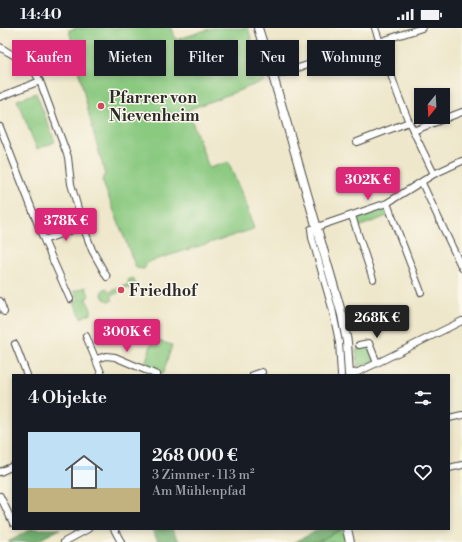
<!DOCTYPE html>
<html lang="de">
<head>
<meta charset="utf-8">
<style>
	body { margin:0; font-family:"Libre Bodoni",serif; background:#242831; color:#f1f3f6; height:100vh; display:flex; flex-direction:column; font-size:15px; white-space:nowrap }
	* { box-sizing:border-box; margin:0 }
	p { font-size:13px; color:#9ea1a6 }
	.icon { flex:none; width:22px; height:22px; fill:none; stroke:currentColor; stroke-width:2; stroke-linecap:round; stroke-linejoin:round }
	.map { position:relative; flex:1; overflow:hidden }
	.sheet { position:absolute; left:12px; top:346px; width:438px; height:156px; display:flex; flex-direction:column; background:#171b24; border-radius:0px; box-shadow:0 2px 6px #0003 }
	.sheet>* { flex:none }
	.top-card { position:absolute; left:12px; top:12px; width:438px; height:36px; display:flex; gap:8px }
	.needle { width:26px; rotate:198deg }
	.buttons { position:absolute; left:414px; top:60px; display:grid; gap:8px }
	.buttons a { display:grid; place-items:center; width:36px; height:36px; border-radius:0px; background:#171b24; box-shadow:0 2px 6px #0003; font-size:20px }
	.price { position:absolute; translate:-50% -34px; padding:0 9px; border-radius:4px; background:#db2777; color:#fff; font-size:13px; line-height:26px; filter:drop-shadow(0 1px 2px #0008) }
	.price::after { content:''; position:absolute; left:50%; top:24px; width:12px; height:9px; margin-left:-6px; background:inherit; clip-path:polygon(0 0,100% 0,50% 100%) }
	.price.selected { background:#222; color:#fff }
	ul { padding:0; list-style:none }
	li { display:flex; align-items:center; gap:12px; height:100px; padding:0 16px }
	li+li { border-top:1px solid #363941 }
	li span { display:grid; place-items:center; flex:none; width:112px; height:80px; border-radius:0px; color:#555 }
	li>.icon { margin-inline-start:auto }
	span .icon { width:48px; height:48px; fill:#fffc; stroke-width:1 }
	li b { font-size:17px }
	h2 { display:flex; justify-content:space-between; align-items:center; height:48px; padding:0 16px; font-size:17px }
	.pill { padding:0 14px; border-radius:0px; background:#171b24; box-shadow:0 2px 6px #0003; font-size:14px; line-height:36px }
	.pill.selected { background:#db2777; color:#fff }
	.status { display:flex; justify-content:space-between; align-items:center; height:28px; padding:0 20px; background:#171b24; direction:ltr }
	.status svg { height:11px; fill:currentColor }
	.map>svg:first-child { display:block }
</style>
</head>
<body>
<div class="status"><b>14:40</b><svg viewBox="0 0 49 12"><path d="M0 12V9h3v3zM5 12V6h3v6zM10 12V3h3v9zM15 12V0h3v12zM26 1h20v11H26zM47 4h2v5h-2z"/></svg></div>
<div class="map">
<svg width="462" height="514" viewBox="0 0 462 514">
	<rect width="100%" height="100%" fill="#fbf7ec"/>
	<filter id="ink" filterUnits="userSpaceOnUse"><feTurbulence type="fractalNoise" baseFrequency=".025" numOctaves="2"/><feDisplacementMap in="SourceGraphic" scale="8" xChannelSelector="R" yChannelSelector="G"/><feConvolveMatrix kernelMatrix="1 2 1 2 8 2 1 2 1" color-interpolation-filters="sRGB"/></filter>
	<filter id="wash" filterUnits="userSpaceOnUse"><feTurbulence type="fractalNoise" baseFrequency=".012" numOctaves="4" result="noise"/><feDisplacementMap in="SourceGraphic" scale="16" xChannelSelector="R" yChannelSelector="G"/><feGaussianBlur stdDeviation="0.9" result="paint"/><feColorMatrix in="noise" values="0 0 0 0 0 0 0 0 0 0 0 0 0 0 0 0 0 1.4 0 .05"/><feComposite in="paint" operator="in"/></filter>
	<g filter="url(#wash)">
		<rect width="100%" height="100%" fill="#eee7cb"/>
		<!-- green -->
		<path fill="#8ac980" stroke="#5a7a56" d="M 77,0 L 172,0 L 176,12 L 212,0 L 248,0 L 264,53 L 188,82 L 209,140 L 228,134 L 244,171 L 254,201 L 148,234 L 144,241 L 136,240 L 102,152 L 105,146 L 92,99 L 69,2 Z
			M 36,65 L 55,114 L 37,121 L 17,72 Z
			M 386,179 L 390,187 L 358,199 L 355,190 Z
			M 133,250 L 138,261 L 132,263 L 130,259 L 111,268 L 113,272 L 110,273 L 104,271 L 102,267 L 103,262 L 107,260 L 109,264 L 129,256 L 128,252 Z
			M 86,259 L 89,268 L 86,271 L 91,281 L 91,285 L 81,290 L 74,274 L 79,272 L 74,263 Z
			M 153,311 L 172,317 L 163,346 L 144,339 Z
			M 368,318 L 375,333 L 358,339 L 356,322 Z
			M 342,501 L 346,514 L 317,514 Z"/>
		<!-- forest -->
		<path fill="#6fad6e" stroke="#4d6c4c" d="M 31,501 L 60,501 L 35,514 L 8,514 Z
			M 151,501 L 172,501 L 180,514 L 159,514 Z
			M 320,501 L 342,501 L 317,514 L 295,514 Z"/>
	</g>
	<g filter="url(#ink)">
		<g fill="none" stroke-linecap="round" stroke-linejoin="round">
			<!-- minor casing -->
			<g stroke="#484743" stroke-width="8">
				<path id="minor" d="M 375,0 L 398,67 L 409,94 L 434,146
					M 0,19 C 20,33 27,29 40,53 L 68,129 L 71,156 L 83,198 L 92,222 L 107,249
					M 273,48 L 422,0
					M 0,69 L 40,53
					M 0,99 L 44,212 L 70,271
					M 413,103 L 462,84
					M 357,114 L 409,94
					M 422,155 L 462,240
					M 387,175 L 421,264
					M 352,188 L 373,251
					M 44,212 L 83,198
					M 0,273 L 4,284
					M 86,308 L 102,347
					M 15,316 L 27,347
					M 359,317 L 369,315 L 377,335
					M 96,331 L 106,328 L 115,329 L 157,347
					M 349,346 L 358,344 L 377,335 L 462,293
					M 253,347 L 262,344
					M 341,347 L 339,314 L 332,280 L 312,210 L 311,201 L 387,175 L 434,146 L 462,133
					M 449,390 L 462,387
					M 449,440 L 462,437
					M 0,444 L 13,438
					M 0,468 L 13,495
					M 114,501 L 121,514
					M 64,514 L 88,501"/>
			</g>
			<!-- major casing -->
			<g stroke="#484743" stroke-width="10">
				<path id="major" d="M 258,0 L 273,48 L 342,287 L 347,314 L 349,347
					M 347,501 L 350,514"/>
			</g>
			<!-- minor -->
			<use href="#minor" stroke="#fff" stroke-width="6"/>
			<!-- major -->
			<use href="#major" stroke="#fff" stroke-width="8"/>
		</g>
	</g>
	<!-- markers -->
	<g fill="#d1495b" stroke="#fbf7ec" stroke-width="1.5">
		<circle cx="101" cy="78" r="4"/>
		<circle cx="121" cy="262" r="4"/>
	</g>
	<g text-anchor="middle" stroke-width="3" stroke-linejoin="round" paint-order="stroke">
		<!-- poi labels -->
		<g font-size="16" font-weight="bold" fill="#2b2b2b" stroke="#fbf7ec" text-anchor="start">
			<text x="109" y="75">Pfarrer von<tspan x="109" dy="18">Nievenheim</tspan></text>
			<text x="129" y="268">Friedhof</text>
		</g>
	</g>
</svg>
<div class="buttons">
<a><svg class="needle" viewBox="-14 -14 28 28"><path d="M0-13l5 13h-10z" fill="#e53935"/><path d="M0 13l5-13h-10z" fill="#9ea1a6"/></svg></a>
</div>
<b class="price" style="left:368px;top:173px">302K €</b>
<b class="price" style="left:66px;top:214px">378K €</b>
<b class="price selected" style="left:377px;top:311px">268K €</b>
<b class="price" style="left:127px;top:325px">300K €</b>
<div class="top-card">
<a class="pill selected">Kaufen</a>
<a class="pill">Mieten</a>
<a class="pill">Filter</a>
<a class="pill">Neu</a>
<a class="pill">Wohnung</a>
</div>
<section class="sheet">
<h2>4 Objekte<svg class="icon" aria-label="filters" viewBox="0 0 24 24"><path d="M4 7h16M4 17h16"/><circle cx="9" cy="7" r="2"/><circle cx="15" cy="17" r="2"/></svg></h2>
<ul>
<li><span style="background:linear-gradient(#bfe0f5 70%,#c2b280 0)"><svg class="icon" aria-label="home" viewBox="0 0 24 24"><path d="M3 11l9-7 9 7M6 9v11h12V9"/></svg></span><div><b>268 000 €</b><p>3 Zimmer · 113 m²</p><p>Am Mühlenpfad</p></div><svg class="icon" aria-label="heart" viewBox="0 0 24 24"><path d="M12 20l-8-8c-3-5 5-10 8-4 3-6 11-1 8 4z"/></svg></li>
</ul>
</section>
</div>
</body>
</html>
